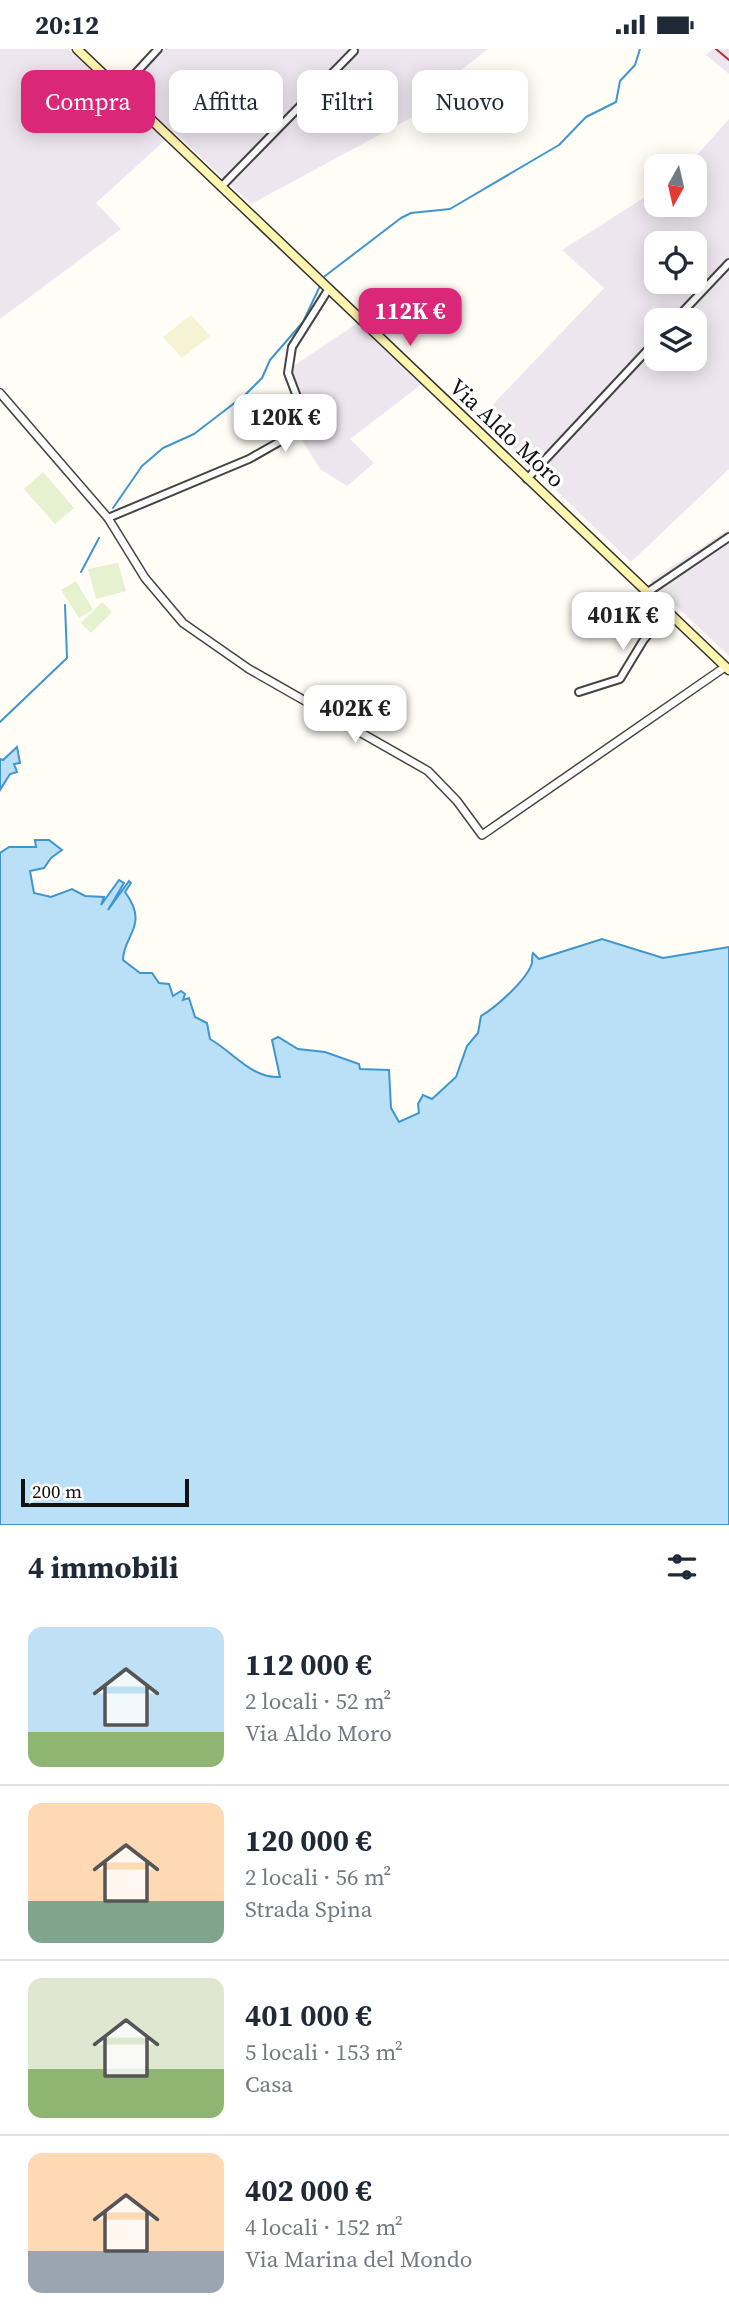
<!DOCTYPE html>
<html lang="it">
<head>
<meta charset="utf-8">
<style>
	body { margin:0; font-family:"Source Serif 4",serif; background:#f2f2f3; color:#1f2937; height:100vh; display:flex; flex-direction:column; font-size:26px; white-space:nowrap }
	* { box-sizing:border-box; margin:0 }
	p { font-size:23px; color:#747a83 }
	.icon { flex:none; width:38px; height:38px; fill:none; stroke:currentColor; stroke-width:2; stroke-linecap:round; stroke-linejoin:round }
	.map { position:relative; height:1476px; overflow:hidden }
	.panel { display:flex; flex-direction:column; background:#fff; flex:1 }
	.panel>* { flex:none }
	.guide { position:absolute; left:21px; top:21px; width:688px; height:63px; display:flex; gap:14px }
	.needle { width:46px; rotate:188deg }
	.controls { position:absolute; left:644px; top:105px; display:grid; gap:14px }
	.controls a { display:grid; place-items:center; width:63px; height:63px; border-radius:14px; background:#fff; box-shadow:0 4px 18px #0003; font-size:35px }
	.scale { position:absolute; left:21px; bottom:18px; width:168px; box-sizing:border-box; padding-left:7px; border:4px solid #111; border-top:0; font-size:19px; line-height:24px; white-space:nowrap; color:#111; -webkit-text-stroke:5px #fff; paint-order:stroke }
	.price { position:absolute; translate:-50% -60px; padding:0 16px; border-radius:14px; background:#fff; color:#222; font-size:23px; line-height:46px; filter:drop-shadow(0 2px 4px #0008) }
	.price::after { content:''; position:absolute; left:50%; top:42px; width:21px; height:16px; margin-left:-10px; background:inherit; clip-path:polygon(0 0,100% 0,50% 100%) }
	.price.on { background:#db2777; color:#fff }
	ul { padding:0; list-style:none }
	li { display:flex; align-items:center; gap:21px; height:175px; padding:0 28px }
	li+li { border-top:2px solid #e0e1e3 }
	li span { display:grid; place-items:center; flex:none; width:196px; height:140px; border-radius:14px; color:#555 }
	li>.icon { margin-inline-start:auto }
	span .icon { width:84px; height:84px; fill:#fffc; stroke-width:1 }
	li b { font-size:30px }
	h2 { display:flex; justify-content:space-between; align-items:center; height:84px; padding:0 28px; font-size:30px }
	.pill { padding:0 24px; border-radius:14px; background:#fff; box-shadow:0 4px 18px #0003; font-size:24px; line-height:63px }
	.pill.on { background:#db2777; color:#fff }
	.status { display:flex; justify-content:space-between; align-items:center; height:49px; padding:0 35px; background:#fff; direction:ltr }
	.status svg { height:19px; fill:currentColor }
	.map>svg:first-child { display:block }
</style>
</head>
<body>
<div class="status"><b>20:12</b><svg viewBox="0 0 49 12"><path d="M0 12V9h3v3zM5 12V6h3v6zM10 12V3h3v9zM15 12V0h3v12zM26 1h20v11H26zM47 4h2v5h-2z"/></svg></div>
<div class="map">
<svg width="729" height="1476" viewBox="0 0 729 1476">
	<rect width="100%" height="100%" fill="#fffdf5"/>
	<!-- industrial -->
	<path fill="#eee6ef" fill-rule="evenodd" d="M 0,0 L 69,0 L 119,48 L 159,0 L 488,0 L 460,22 L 468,38 L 251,155 L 174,83 L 96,154 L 121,180 L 0,270 Z
		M 713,0 L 729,0 L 729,25 L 706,6 Z
		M 729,70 L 729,420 L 631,513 L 480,369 L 604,239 L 562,201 L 656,141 L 656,156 L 695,156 L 695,117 L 687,117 ZM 656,194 L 695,194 L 695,233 L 656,233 ZM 656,271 L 695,271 L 695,310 L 656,310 Z
		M 359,273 L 422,335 L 350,390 L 374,414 L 347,437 L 320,420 L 299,386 L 310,376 L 291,322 L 292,318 Z
		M 729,480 L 729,607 L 650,532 Z"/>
	<!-- farmland -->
	<path fill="#f6f3d4" d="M 191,266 L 210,287 L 182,309 L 163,288 Z"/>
	<!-- pitch -->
	<path fill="#e6f2cf" d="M 43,423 L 74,459 L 55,475 L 24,440 Z
		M 118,514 L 126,542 L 96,550 L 88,520 Z
		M 76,532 L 93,561 L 79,569 L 61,541 Z
		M 102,553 L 112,563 L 91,584 L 81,574 Z"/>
	<!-- water -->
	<path fill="#b9e0f7" stroke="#3f96cf" stroke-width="2" d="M 17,698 L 20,714 L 14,715 L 17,723 L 10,725 L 0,741 L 0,710 L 3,711 Z
		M 35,791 L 49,791 L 62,801 L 51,809 L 44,819 L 30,822 L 34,844 L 51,848 L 72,840 L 85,847 L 104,848 L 101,856 L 119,831 L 124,834 L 108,861 L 129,832 L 131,834 L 125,843 C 150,877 123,886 123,911 L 140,924 L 152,924 L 159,934 L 169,935 L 173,947 L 181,942 L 185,945 L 183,951 L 189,949 L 195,968 L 207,974 L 210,990 C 233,1003 252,1030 280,1028 L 272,991 L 278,988 L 298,1000 L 325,1003 L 359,1015 L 360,1020 L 389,1021 L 391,1059 L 399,1073 L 419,1064 L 418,1055 L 423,1046 L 432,1050 L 456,1028 L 467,997 L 478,984 L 481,967 C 496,958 527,931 532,914 C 532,910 532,907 533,904 L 539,910 L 602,890 L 663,909 L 729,898 L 729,1476 L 0,1476 L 0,804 L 9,798 L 36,798 Z"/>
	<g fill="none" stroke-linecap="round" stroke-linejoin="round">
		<!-- stream -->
		<path stroke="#3f96cf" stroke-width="2" d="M 325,227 L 401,169 L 411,164 L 450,160 L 559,96 L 586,68 L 616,53 L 620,32 L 635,16 L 640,0
			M 113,459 L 142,417 L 163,399 L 194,385 L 245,346 L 262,329 L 270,311 L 303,273 L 319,239
			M 81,523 L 99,489
			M 0,673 L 67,609 L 65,556"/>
		<!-- minor casing -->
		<g stroke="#444" stroke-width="10">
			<path id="minor" d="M 120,41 L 158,0
				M 221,138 L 354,2
				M 675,271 L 729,214
				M 527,430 L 656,292
				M 108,469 L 249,410 L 302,380 L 306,375 L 305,369 L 288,324 L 292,298 L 328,241
				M 648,543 L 729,488
				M 579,643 L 620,630 L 643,592 L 666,563"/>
		</g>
		<!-- tertiary casing -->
		<g stroke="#444" stroke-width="10">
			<path id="tertiary" d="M 0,344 L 108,469 L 145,529 L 183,574 L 249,620 L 428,722 L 457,752 L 482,786 L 725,618"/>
		</g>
		<!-- secondary casing -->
		<g stroke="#333" stroke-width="11">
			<path id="secondary" d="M 77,0 L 729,621"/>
		</g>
		<!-- minor -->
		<use href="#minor" stroke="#fff" stroke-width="6"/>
		<!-- tertiary -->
		<use href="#tertiary" stroke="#fff" stroke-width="7"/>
		<!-- secondary -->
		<use href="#secondary" stroke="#fff6b0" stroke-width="8"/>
		<!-- rail -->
		<path stroke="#c4262e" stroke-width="2" d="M 716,0 L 729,11"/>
	</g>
	<g text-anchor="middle" stroke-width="7" stroke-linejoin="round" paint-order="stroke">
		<!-- street labels -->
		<g font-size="23" fill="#111" stroke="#fff">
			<text transform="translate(507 384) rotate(43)" y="8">Via Aldo Moro</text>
		</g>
	</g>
</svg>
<div class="controls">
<a><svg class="needle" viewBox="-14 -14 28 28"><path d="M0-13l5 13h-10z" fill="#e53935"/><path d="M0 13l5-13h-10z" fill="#747a83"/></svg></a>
<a><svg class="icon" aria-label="locate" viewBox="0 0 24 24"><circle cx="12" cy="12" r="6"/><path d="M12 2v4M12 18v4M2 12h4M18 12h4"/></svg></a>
<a><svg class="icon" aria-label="layers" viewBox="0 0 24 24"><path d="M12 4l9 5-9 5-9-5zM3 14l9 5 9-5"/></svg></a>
</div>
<div class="scale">200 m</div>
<b class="price on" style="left:410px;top:299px">112K €</b>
<b class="price" style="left:285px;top:405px">120K €</b>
<b class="price" style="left:623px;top:603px">401K €</b>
<b class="price" style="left:355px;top:696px">402K €</b>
<div class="guide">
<a class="pill on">Compra</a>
<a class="pill">Affitta</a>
<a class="pill">Filtri</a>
<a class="pill">Nuovo</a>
</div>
</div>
<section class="panel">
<h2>4 immobili<svg class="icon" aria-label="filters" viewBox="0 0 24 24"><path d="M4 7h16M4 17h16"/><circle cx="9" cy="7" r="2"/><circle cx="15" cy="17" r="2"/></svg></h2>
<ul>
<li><span style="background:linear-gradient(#bfe0f5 75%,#8fb573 0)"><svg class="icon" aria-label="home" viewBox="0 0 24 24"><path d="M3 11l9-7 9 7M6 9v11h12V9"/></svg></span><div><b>112 000 €</b><p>2 locali · 52 m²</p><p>Via Aldo Moro</p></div></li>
<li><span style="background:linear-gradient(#ffd9b3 70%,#7fa58c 0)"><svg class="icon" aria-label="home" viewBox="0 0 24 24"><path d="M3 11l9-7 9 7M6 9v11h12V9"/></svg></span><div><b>120 000 €</b><p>2 locali · 56 m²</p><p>Strada Spina</p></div></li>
<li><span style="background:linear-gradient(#dfe7d0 65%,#8fb573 0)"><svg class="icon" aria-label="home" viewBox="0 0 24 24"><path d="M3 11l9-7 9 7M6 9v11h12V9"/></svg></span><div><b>401 000 €</b><p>5 locali · 153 m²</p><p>Casa</p></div></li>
<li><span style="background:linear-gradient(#ffd9b3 70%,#9aa5b1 0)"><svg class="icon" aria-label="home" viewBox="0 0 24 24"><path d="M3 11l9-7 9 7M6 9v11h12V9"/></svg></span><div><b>402 000 €</b><p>4 locali · 152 m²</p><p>Via Marina del Mondo</p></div></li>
</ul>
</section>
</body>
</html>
